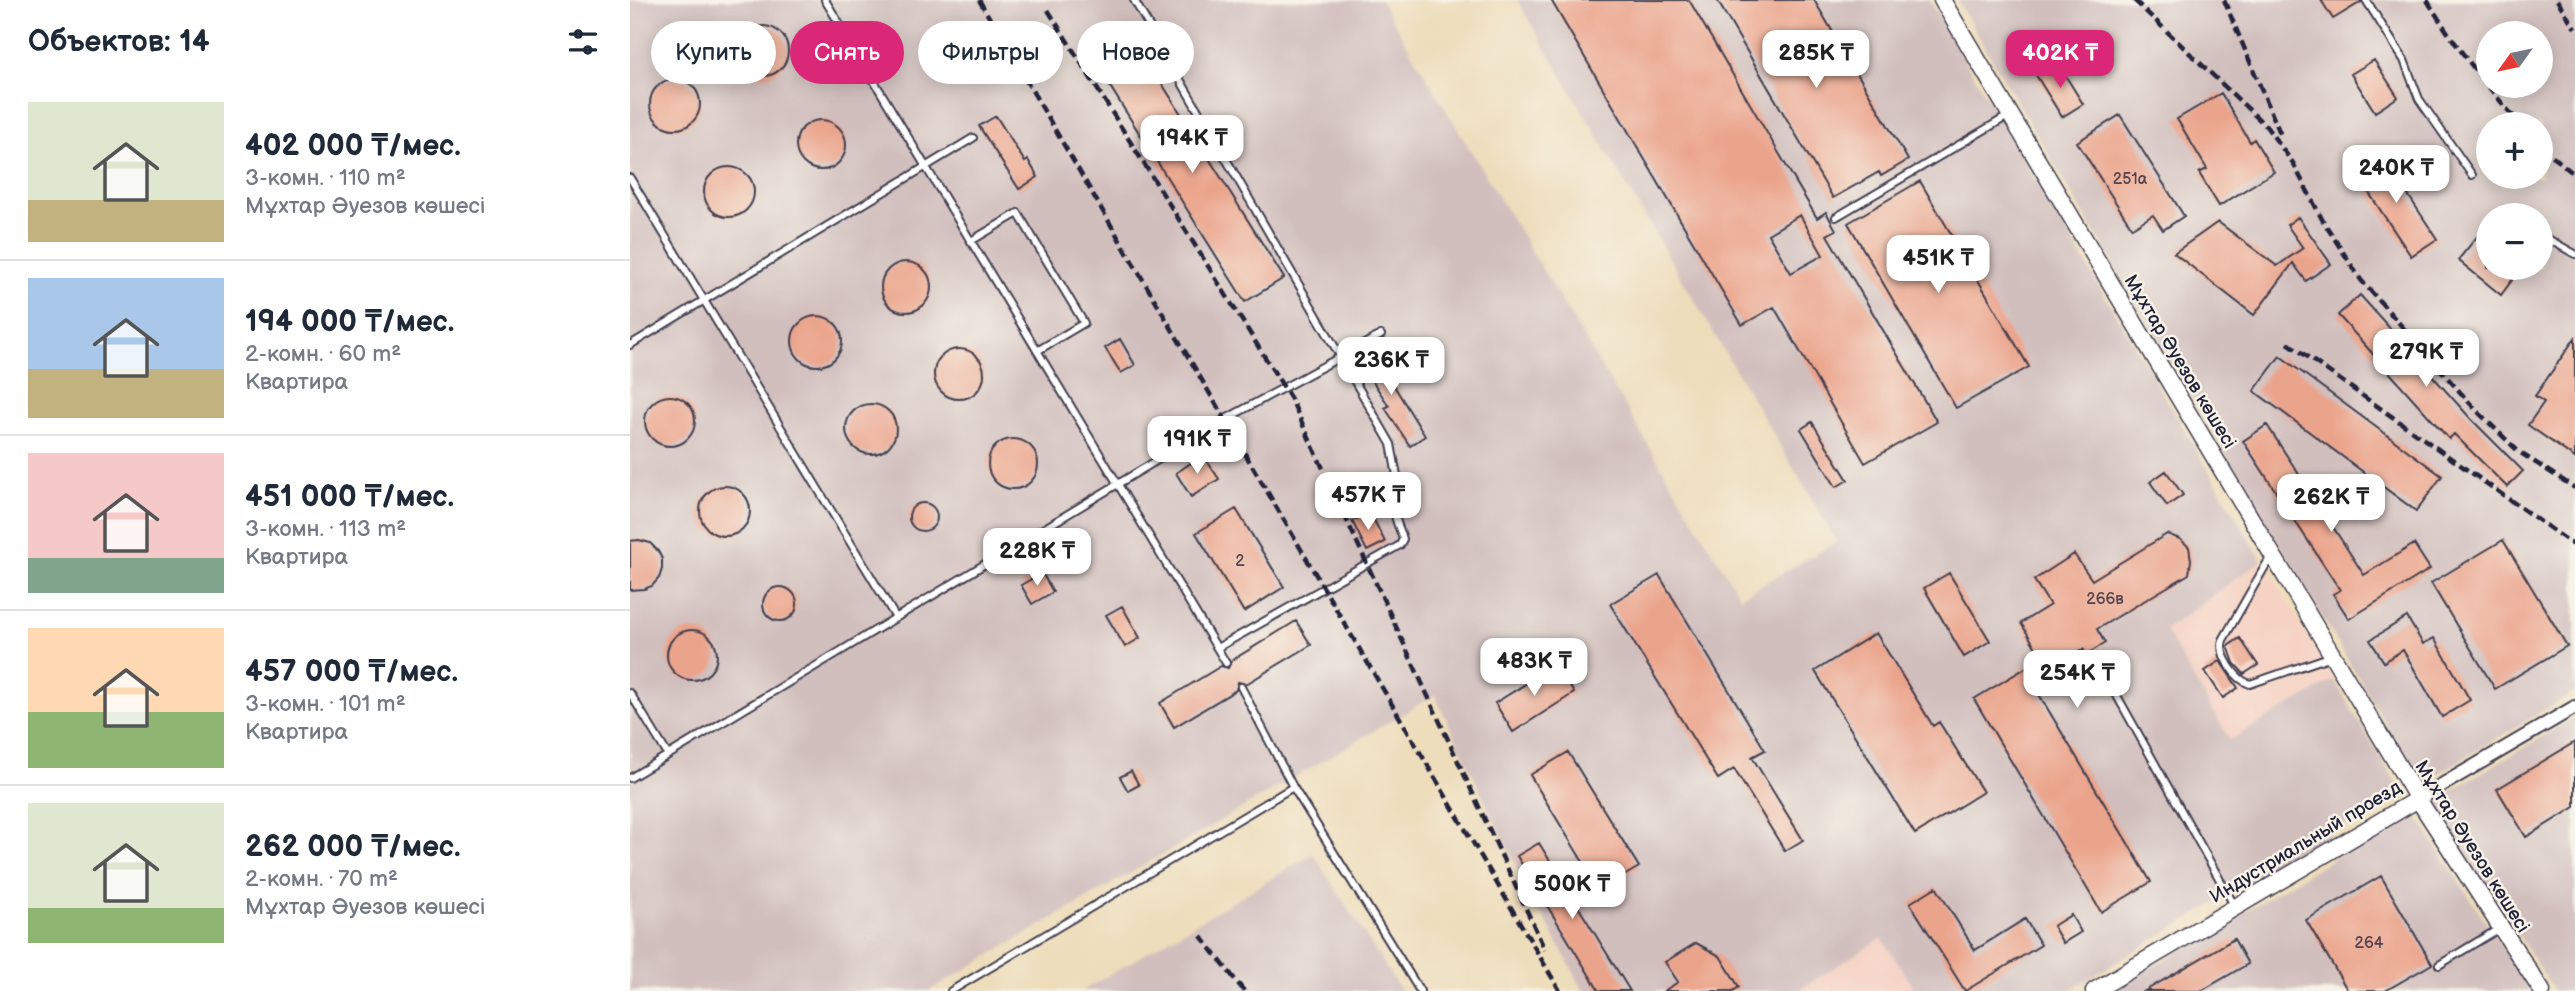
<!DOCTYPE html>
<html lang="ru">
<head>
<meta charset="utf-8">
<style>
	body { margin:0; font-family:"Balsamiq Sans",sans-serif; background:#f2f2f3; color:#1f2937; height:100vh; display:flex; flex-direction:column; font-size:26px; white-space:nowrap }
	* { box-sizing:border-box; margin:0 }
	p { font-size:23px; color:#747a83 }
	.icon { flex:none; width:38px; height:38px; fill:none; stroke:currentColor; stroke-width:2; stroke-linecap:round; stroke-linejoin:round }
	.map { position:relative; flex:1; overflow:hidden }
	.drawer { display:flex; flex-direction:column; background:#fff; width:630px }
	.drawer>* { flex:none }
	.hud { position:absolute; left:21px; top:21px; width:665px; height:63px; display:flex; gap:14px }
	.needle { width:46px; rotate:237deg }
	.controls { position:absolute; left:1846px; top:21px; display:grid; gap:14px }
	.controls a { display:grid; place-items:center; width:77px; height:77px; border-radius:50%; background:#fff; box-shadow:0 4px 18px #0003; font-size:35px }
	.price { position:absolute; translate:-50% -60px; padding:0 16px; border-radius:14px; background:#fff; color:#222; font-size:23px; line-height:46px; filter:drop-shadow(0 2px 4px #0008) }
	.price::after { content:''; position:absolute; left:50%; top:42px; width:21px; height:16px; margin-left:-10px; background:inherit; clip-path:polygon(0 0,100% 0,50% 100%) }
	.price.active { background:#db2777; color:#fff }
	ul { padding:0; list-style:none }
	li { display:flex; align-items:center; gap:21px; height:175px; padding:0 28px }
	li+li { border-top:2px solid #e0e1e3 }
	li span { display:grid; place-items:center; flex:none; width:196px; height:140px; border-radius:0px; color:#555 }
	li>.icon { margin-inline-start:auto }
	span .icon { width:84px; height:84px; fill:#fffc; stroke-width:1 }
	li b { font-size:30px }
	h2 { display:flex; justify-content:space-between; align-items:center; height:84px; padding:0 28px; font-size:30px }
	.chip { padding:0 24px; border-radius:32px; background:#fff; box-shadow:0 4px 18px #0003; font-size:24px; line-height:63px }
	.chip.active { background:#db2777; color:#fff }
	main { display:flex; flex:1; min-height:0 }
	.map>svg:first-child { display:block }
</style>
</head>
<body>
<main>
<section class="drawer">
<h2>Объектов: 14<svg class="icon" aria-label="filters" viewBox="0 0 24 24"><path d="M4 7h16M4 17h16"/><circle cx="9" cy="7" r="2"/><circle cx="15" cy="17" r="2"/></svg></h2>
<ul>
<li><span style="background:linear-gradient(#dfe7d0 70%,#c2b280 0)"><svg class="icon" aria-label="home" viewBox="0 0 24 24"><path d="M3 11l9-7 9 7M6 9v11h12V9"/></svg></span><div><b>402 000 ₸/мес.</b><p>3-комн. · 110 m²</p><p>Мұхтар Әуезов көшесі</p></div></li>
<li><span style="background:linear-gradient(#a9c7e8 65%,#c2b280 0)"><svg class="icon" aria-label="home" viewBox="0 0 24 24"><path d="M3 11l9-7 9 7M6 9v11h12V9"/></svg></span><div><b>194 000 ₸/мес.</b><p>2-комн. · 60 m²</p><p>Квартира</p></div></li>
<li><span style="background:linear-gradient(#f6c9c9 75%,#7fa58c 0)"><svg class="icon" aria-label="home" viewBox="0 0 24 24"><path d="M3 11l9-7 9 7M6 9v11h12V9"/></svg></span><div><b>451 000 ₸/мес.</b><p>3-комн. · 113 m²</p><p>Квартира</p></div></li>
<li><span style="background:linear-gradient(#ffd9b3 60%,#8fb573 0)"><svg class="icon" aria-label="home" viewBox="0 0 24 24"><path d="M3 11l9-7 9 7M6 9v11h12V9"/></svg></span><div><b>457 000 ₸/мес.</b><p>3-комн. · 101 m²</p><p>Квартира</p></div></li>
<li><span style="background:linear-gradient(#dfe7d0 75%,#8fb573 0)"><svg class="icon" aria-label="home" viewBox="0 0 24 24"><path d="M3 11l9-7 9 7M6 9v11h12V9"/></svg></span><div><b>262 000 ₸/мес.</b><p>2-комн. · 70 m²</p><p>Мұхтар Әуезов көшесі</p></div></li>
</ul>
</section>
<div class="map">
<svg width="1945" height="991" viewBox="0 0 1945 991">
	<rect width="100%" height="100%" fill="#f7f3e8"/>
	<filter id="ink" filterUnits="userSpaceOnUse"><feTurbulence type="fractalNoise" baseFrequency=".0143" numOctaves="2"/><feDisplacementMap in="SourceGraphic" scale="14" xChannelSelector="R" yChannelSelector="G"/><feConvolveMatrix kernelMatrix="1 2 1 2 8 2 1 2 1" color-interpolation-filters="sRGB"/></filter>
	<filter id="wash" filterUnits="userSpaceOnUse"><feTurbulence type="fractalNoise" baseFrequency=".00686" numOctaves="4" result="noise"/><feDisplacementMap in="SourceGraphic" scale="28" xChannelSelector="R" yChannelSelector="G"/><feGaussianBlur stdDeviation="1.57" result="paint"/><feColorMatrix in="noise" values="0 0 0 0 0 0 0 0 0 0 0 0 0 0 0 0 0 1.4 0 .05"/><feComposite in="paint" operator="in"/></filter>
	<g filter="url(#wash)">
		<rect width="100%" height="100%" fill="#edb"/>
		<!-- built -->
		<path fill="#f6d2c4" d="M 1632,560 L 1704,680 L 1600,740 L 1535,630 Z
			M 1253,938 L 1286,991 L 1167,991 Z"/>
		<!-- industrial -->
		<path fill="#d1bfbe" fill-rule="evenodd" d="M 0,0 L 750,0 L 1110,597 L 1207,542 L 887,0 L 1299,0 L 1632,560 L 1535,630 L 1600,740 L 1704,680 L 1771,791 L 1438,991 L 1286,991 L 1252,938 L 1167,991 L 954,991 L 892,878 L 805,695 L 299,991 L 0,991 Z
			M 1327,0 L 1945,0 L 1945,692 L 1791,784 ZM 1858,33 L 1911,33 L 1911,86 L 1858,86 ZM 1858,124 L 1911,124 L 1911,177 L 1858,177 ZM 1858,215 L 1911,215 L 1911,268 L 1858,268 Z
			M 1945,717 L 1945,991 L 1924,991 L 1802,802 Z
			M 1783,811 L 1901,991 L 1481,991 Z
			M 683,854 L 771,991 L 452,991 Z"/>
		<g id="blocks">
			<!-- building -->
			<path fill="#eba48c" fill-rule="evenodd" d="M 921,0 L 1059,0 L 1187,218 L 1196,212 L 1206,230 L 1197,235 L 1307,422 L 1235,463 L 1144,307 L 1112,325 ZM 1170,215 L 1193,255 L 1161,273 L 1138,234 Z
				M 1087,0 L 1184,0 L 1278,160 L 1251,176 L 1249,172 L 1203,198 Z
				M 1691,0 L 1730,0 L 1731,2 L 1703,19 Z
				M108 51a25 25 0 1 1 50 0a25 25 0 1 1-50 0Z
				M 509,47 L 654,278 L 615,302 L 471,72 Z
				M 1744,60 L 1768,97 L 1745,112 L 1721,74 Z
				M 1427,62 L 1453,104 L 1432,117 L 1406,75 Z
				M20 104a25 25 0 1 1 50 0a25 25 0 1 1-50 0Z
				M 1591,93 L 1620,142 L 1624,139 L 1644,172 L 1589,206 L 1569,173 L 1577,169 L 1547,119 Z
				M 1490,115 L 1554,216 L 1533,230 L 1523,215 L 1502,228 L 1447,142 Z
				M 366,116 L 395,162 L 398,160 L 408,177 L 389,189 L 349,126 Z
				M166 145a25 25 0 1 1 50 0a25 25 0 1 1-50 0Z
				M 1752,155 L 1807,239 L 1781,256 L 1725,172 Z
				M74 192a25 25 0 1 1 50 0a25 25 0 1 1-50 0Z
				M 1290,181 L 1399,367 L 1326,408 L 1218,223 Z
				M 1668,217 L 1701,264 L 1676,281 L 1663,263 L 1624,315 L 1544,253 L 1588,222 L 1647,266 L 1673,248 L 1657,225 Z
				M 1858,223 L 1858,268 L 1891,268 L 1871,295 L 1828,260 Z
				M251 287a25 25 0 1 1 50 0a25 25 0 1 1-50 0Z
				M 1730,295 L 1841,419 L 1893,471 L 1877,487 L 1824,434 L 1819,439 L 1708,315 Z
				M162 341a25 25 0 1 1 50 0a25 25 0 1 1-50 0Z
				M 1945,338 L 1945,458 L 1898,425 L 1914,402 L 1905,396 Z
				M 490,339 L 505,365 L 491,373 L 475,348 Z
				M 740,347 L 795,436 L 780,446 L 755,408 L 759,406 L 725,355 Z
				M304 374a25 25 0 1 1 50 0a25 25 0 1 1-50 0Z
				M 1650,356 L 1812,476 L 1786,511 L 1624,391 Z
				M15 421a25 25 0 1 1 50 0a25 25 0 1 1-50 0Z
				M216 429a25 25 0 1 1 50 0a25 25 0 1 1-50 0Z
				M 1182,422 L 1218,480 L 1206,487 L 1171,429 Z
				M 1637,425 L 1734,575 L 1784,544 L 1800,569 L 1719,619 L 1703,594 L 1710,590 L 1613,441 Z
				M358 464a25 25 0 1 1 50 0a25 25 0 1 1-50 0Z
				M 573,455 L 589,479 L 561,497 L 546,473 Z
				M 1536,471 L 1553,495 L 1537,506 L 1520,482 Z
				M70 511a25 25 0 1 1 50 0a25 25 0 1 1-50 0Z
				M279 517a14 14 0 1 1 28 0a14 14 0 1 1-28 0Z
				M 606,509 L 654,587 L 614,612 L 566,533 Z
				M 740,512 L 755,542 L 737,551 L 722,521 Z
				M 1537,534 L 1550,539 L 1559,547 L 1561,560 L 1559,574 L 1467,629 L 1475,643 L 1457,654 L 1453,649 L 1401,681 L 1521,882 L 1471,912 L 1344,699 L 1412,658 L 1391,623 L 1420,605 L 1404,580 L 1444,554 L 1462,580 Z
				M 9,540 L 20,543 L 28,551 L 32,559 L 32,569 L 29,578 L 22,586 L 14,589 L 0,590 L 0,541 Z
				M 1873,540 L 1937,646 L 1865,689 L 1801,583 Z
				M 412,573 L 423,592 L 402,604 L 391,585 Z
				M 1319,573 L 1360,641 L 1334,657 L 1294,588 Z
				M 1029,575 L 1135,750 L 1122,757 L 1173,840 L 1155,851 L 1104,769 L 1088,779 L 980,604 Z
				M133 604a17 17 0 1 1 34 0a17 17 0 1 1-34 0Z
				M 492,606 L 510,638 L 495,647 L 476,615 Z
				M 1777,617 L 1793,644 L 1804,638 L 1840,700 L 1812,717 L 1773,650 L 1754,662 L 1740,640 Z
				M 666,621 L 681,645 L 616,684 L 608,682 L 606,690 L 544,727 L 530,703 L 591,666 L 598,668 L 601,661 Z
				M37 655a25 25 0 1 1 50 0a25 25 0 1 1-50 0Z
				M 1246,633 L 1303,726 L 1309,722 L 1353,792 L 1285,834 L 1185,671 Z
				M 1610,638 L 1628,665 L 1614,674 L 1604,663 L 1598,646 Z
				M 1590,661 L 1608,688 L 1593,698 L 1575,671 Z
				M 926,665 L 944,693 L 883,732 L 865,703 Z
				M 1945,742 L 1945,807 L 1896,837 L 1867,789 Z
				M 938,752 L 1009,867 L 970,890 L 900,775 Z
				M 501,771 L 509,785 L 498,791 L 490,777 Z
				M 909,843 L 1000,991 L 969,991 L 887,856 Z
				M 1751,876 L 1802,964 L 1755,991 L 1718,991 L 1676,920 Z
				M 1306,887 L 1345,950 L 1395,919 L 1411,945 L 1335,991 L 1280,903 Z
				M 1441,915 L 1451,932 L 1433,943 L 1423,926 Z
				M 1604,939 L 1618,964 L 1571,991 L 1515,991 Z
				M 1066,943 L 1090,956 L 1109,987 L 1103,991 L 1034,991 L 1048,982 L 1035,962 Z"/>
		</g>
	</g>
	<g filter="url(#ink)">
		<use href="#blocks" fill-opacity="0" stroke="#413e4e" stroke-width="2"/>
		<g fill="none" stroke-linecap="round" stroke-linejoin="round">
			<!-- service casing -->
			<g stroke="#413e4e" stroke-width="10">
				<path id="service" d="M 195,0 L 596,663
					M 504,0 L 761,444 L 771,497 C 759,514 768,522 773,539 L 770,545 L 587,648
					M 1736,0 L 1774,60 L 1789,99 L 1842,175
					M 0,178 L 266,618
					M 1876,210 L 1882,215
					M 1206,217 L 1378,116
					M 1911,235 L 1945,254
					M 341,241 L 388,213 L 454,323 L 407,351
					M 0,345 L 343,138
					M 1641,556 L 1593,640 C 1588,655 1606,680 1620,684 L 1702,656
					M 1467,660 L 1604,905
					M 611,687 L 663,787 L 790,991
					M 0,693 L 38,755
					M 0,778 L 594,420 L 751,335
					M 1809,965 L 1870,928
					M 321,991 L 663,787"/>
			</g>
			<!-- minor casing -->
			<g stroke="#413e4e" stroke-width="16">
				<path id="minor" d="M 1788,799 L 1945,707"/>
			</g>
			<!-- tertiary casing -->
			<g stroke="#413e4e" stroke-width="19">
				<path id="tertiary" d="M 1312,0 L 1788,799 L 1912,991
					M 1464,991 L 1788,799"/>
			</g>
			<!-- service -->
			<use href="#service" stroke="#fff" stroke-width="6"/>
			<!-- minor -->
			<use href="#minor" stroke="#fff" stroke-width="12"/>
			<!-- tertiary -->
			<use href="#tertiary" stroke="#fff" stroke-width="16"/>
			<!-- rail -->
			<path stroke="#22223b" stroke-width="4.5" stroke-dasharray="10 5" stroke-linecap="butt" d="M 349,0 L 930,991
				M 1504,0 L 1635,125 L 1663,163 L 1693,221 L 1731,280 L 1845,409 L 1889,452 L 1945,488
				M 1594,0 L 1652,138
				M 1797,0 C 1824,45 1856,85 1890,124
				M 1927,0 L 1945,28
				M 418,10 L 661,399 L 915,950
				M 1911,146 L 1945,175
				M 1658,343 L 1945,546
				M 571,936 L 614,991"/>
		</g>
	</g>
	<g text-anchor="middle" stroke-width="5" stroke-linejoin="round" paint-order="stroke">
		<!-- number labels -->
		<g font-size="16" fill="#54424f">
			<text x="1500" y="184">251а</text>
			<text x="610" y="566">2</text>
			<text x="1475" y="604">266в</text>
			<text x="1739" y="948">264</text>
		</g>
		<!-- street labels -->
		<g font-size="19" fill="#22223b" stroke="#f7f3e8">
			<text transform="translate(1551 361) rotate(59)" y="7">Мұхтар Әуезов көшесі</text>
			<text transform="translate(1675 841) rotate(-31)" y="7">Индустриальный проезд</text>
			<text transform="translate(1843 846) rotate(58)" y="7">Мұхтар Әуезов көшесі</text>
		</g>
	</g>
</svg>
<div class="controls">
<a><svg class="needle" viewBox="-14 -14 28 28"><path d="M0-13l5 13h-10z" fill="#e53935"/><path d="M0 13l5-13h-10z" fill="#747a83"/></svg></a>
<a>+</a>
<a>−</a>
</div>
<b class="price" style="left:1186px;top:90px">285K ₸</b>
<b class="price active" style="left:1430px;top:90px">402K ₸</b>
<b class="price" style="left:562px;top:175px">194K ₸</b>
<b class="price" style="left:1766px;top:205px">240K ₸</b>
<b class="price" style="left:1308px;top:295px">451K ₸</b>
<b class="price" style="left:1796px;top:389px">279K ₸</b>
<b class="price" style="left:761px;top:397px">236K ₸</b>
<b class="price" style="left:567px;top:476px">191K ₸</b>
<b class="price" style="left:738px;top:532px">457K ₸</b>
<b class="price" style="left:1701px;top:534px">262K ₸</b>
<b class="price" style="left:407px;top:588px">228K ₸</b>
<b class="price" style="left:904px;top:698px">483K ₸</b>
<b class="price" style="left:1447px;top:710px">254K ₸</b>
<b class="price" style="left:942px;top:921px">500K ₸</b>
<div class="hud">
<a class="chip">Купить</a>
<a class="chip active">Снять</a>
<a class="chip">Фильтры</a>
<a class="chip">Новое</a>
</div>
</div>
</main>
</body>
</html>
